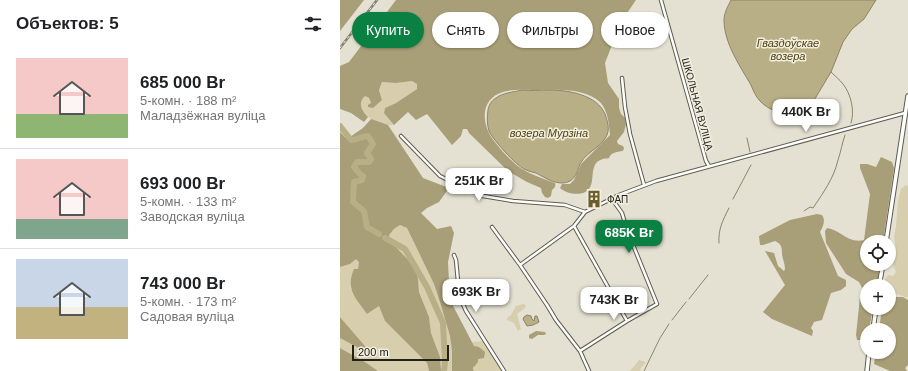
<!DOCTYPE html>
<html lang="ru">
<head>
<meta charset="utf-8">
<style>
	body { margin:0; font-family:Helvetica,sans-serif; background:#f2f2f2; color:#202124; height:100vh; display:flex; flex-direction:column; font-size:15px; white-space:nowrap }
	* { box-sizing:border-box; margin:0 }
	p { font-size:13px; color:#757577 }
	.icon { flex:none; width:22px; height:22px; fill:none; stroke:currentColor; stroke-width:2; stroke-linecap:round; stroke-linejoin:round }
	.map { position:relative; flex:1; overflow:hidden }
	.sheet { display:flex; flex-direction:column; background:#fff; width:340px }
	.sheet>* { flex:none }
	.top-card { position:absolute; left:12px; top:12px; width:380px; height:36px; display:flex; gap:8px }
	.tools { position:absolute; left:520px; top:235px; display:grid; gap:8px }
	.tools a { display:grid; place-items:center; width:36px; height:36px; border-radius:50%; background:#fff; box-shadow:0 1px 3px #0004; font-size:20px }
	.scale { position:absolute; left:12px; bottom:10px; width:97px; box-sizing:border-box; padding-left:4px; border:2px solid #22211b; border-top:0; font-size:11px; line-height:14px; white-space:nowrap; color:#22211b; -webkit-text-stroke:3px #f2eedf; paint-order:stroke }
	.price { position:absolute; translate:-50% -34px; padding:0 9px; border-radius:8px; background:#fff; color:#222; font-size:13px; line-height:26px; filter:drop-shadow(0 1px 2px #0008) }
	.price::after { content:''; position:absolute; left:50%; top:24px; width:12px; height:9px; margin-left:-6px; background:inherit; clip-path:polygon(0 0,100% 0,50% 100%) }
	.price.on { background:#0b8043; color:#fff }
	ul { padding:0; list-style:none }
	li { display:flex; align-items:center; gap:12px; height:100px; padding:0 16px }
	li+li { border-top:1px solid #e0e0e0 }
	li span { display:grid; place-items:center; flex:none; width:112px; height:80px; border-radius:0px; color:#555 }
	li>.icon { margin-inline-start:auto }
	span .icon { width:48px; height:48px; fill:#fffc; stroke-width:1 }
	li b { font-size:17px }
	h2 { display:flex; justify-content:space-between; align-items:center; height:48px; padding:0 16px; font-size:17px }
	.chip { padding:0 14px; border-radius:18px; background:#fff; box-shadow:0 1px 3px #0004; font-size:14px; line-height:36px }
	.chip.on { background:#0b8043; color:#fff }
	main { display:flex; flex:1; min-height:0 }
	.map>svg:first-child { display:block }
</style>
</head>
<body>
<main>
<section class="sheet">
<h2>Объектов: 5<svg class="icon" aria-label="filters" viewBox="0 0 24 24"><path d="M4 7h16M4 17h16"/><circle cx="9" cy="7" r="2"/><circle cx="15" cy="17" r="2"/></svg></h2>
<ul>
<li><span style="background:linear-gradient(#f6c9c9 70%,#8fb573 0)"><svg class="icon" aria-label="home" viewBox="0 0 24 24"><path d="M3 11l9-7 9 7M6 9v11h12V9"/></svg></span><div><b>685 000 Br</b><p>5-комн. · 188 m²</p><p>Маладзёжная вуліца</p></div></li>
<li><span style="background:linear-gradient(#f6c9c9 75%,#7fa58c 0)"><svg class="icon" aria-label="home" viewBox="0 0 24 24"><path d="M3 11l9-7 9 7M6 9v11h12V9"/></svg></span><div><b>693 000 Br</b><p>5-комн. · 133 m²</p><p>Заводская вуліца</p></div></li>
<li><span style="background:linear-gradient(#c9d6e8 60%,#c2b280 0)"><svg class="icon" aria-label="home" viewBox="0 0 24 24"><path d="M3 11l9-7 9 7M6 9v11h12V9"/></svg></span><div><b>743 000 Br</b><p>5-комн. · 173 m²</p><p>Садовая вуліца</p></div></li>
</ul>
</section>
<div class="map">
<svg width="568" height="371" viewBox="0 0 568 371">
	<rect width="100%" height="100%" fill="#e5e1d2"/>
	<!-- green -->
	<path fill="#d7ceae" d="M 72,81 L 77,84 L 77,89 L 56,103 L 45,108 L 44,113 L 54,125 C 40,127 22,117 20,102 L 25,96 L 29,98 L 31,103 L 28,106 L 33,108 L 42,100 L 39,90 L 42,82 L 56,83 Z
		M 566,185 L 568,186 L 568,298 L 549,291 L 549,286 L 545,286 L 545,279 L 548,275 L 553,276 L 556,272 L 551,260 L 556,249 L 554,237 L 556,226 L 558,201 L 561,189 Z
		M 60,225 L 67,228 L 94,284 L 100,302 L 110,336 L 112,351 L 112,371 L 101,371 L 100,357 L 91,333 L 89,317 L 79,292 L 78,279 L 76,268 L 50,241 L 49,235 L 54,229 Z
		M 16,258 L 19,262 L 18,270 L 10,288 L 27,314 L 39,306 L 45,321 L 87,363 L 89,371 L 38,371 L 25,362 L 0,348 L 0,338 L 28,353 L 17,337 L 0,317 L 0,267 L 10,264 Z
		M 183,304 L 186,305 L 185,308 L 177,314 L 181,329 L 178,331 L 174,323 L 167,320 L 168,317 L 171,315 L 176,306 Z
		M 143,341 L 162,371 L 134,371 L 134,346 L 132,342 Z
		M 299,360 L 306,362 L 300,369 L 301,371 L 290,371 Z"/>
	<!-- forest -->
	<path fill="#a89e77" d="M 0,0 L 24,0 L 0,31 Z
		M 56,0 L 296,0 L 281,22 L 265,63 L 268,83 L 279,99 L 279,108 L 281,114 L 285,118 L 286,124 L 284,132 L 277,141 L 278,144 L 283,146 L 284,148 L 283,151 C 277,152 271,152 269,158 C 267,159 265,158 263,159 C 248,163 256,180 249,189 C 243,197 226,194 220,188 L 222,184 L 230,184 L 234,180 L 241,164 L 270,135 C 269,124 268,112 261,103 C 245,87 214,90 194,90 C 180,90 162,88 151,99 C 142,108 144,124 149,133 C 154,143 173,164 182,169 C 192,175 204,179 215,183 C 216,186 215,188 212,190 L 211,196 L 208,198 L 205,197 L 202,193 L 201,188 L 187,182 L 168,171 L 129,133 L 127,129 L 123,129 L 121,136 L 112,145 L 87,114 L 76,120 L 68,112 L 54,125 L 44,113 L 45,108 L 56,103 L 77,89 L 77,84 L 72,81 L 56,83 L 42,82 L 39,90 L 42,100 L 33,108 L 28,107 L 28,105 L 31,103 L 29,98 L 25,96 C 17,103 22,111 28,117 L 24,122 L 11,113 L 0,109 L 0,66 L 9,62 Z
		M 31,119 L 48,125 L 83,178 L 109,188 L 99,202 L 87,208 L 81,213 L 97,229 L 111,226 L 114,233 L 108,262 L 110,300 L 134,346 L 139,347 L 145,352 L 144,358 L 138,359 L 138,362 L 133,368 L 134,371 L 112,371 L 112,351 L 110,336 L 100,302 L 94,284 L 67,228 L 60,225 L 54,229 L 49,235 L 50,241 L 76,268 L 78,279 L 79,292 L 89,317 L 91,333 L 100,357 L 101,371 L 89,371 L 87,363 L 45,321 L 39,306 L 27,314 C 16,298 5,290 14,269 L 18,269 L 19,262 L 16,259 L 10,264 L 0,267 L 0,132 L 7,139 L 23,128 Z
		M 541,157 L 552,162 L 554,168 L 543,242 L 527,242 L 527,264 L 540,264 L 537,286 L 527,286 L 527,308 L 533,308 L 529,330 L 527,330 L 527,337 L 523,340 L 517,340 L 516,335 L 520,297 L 523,292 L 522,288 L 519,282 L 506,274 L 486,243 L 485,231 L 487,228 C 501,230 508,244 524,240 L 530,194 L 520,168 L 520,164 L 527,164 L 536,167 Z
		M 477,214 L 482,215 C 486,221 483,226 480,232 L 498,276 L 506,280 L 506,286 L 501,290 L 491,293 L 482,320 L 474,322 L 471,328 L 473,331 L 472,336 L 432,319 L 423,312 L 445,285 L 425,251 L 434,253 L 438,266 L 444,271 L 445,269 C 445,264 443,260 442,255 C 442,248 442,244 435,241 L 423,245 L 420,245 L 419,236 L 450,220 Z
		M 549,297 L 563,297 L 568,300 L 568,365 L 565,368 L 567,371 L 550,371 L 534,364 L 536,352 L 549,352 L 549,330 L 539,330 L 542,308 L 549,308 Z
		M 0,317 L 30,352 L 28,353 L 0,338 Z
		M 196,331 L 205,332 L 206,334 L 204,335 L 198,335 L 192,339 L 189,338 L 189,335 Z
		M 0,348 L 25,362 L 38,371 L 0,371 Z"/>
	<!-- water -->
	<path fill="#b9af87" stroke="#8c8467" d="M 391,0 L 536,0 L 524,19 L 512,29 L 503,42 L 491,72 L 470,107 C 456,118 432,114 420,101 C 416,97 413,90 411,85 C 400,66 384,43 384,20 C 384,13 388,6 391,0 Z
		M 182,90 C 191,91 200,90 209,90 C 229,90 257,95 265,114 C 267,120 270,128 267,135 C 261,149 243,152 238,169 C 237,173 234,179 230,181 C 218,187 206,178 196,173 C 192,172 188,171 184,169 C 176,165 153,140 149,131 C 147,125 147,117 148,110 C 149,105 151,101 156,98 C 162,93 174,92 182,90 Z
		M 187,315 L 191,316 L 192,319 L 194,321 L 195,316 L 197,316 L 199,322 L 193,325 L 187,326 L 183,319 L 184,317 Z"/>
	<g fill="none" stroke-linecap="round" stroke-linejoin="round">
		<!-- stream -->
		<path stroke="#8c8467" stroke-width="1" d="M 491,72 C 495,76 500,80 503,84 C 511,94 515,111 511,123
			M 407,138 L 410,152
			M 393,199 L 411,165
			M 464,211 L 470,207 L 473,208 C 483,193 494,178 498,160 C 501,151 502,144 505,135
			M 379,243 C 378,229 383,220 389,208
			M 349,299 L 368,275
			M 332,320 L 346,302
			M 304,371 L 320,338 L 329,324"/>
		<!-- river -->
		<path stroke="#b9af87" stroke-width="6" d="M 0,126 L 11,140 C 18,140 21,136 28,136 L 33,144 L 27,153 L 31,159 L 29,162 L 17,162 L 14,167 L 20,174 L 23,176 L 22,180 L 14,182 L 13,202 L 24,211 L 27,227 L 39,234
			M 45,238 L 65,249 L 87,287 L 103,323 L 105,362 L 104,371"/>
		<!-- minor casing -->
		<g stroke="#5f5c4f" stroke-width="4.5">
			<path id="minor" d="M 321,0 L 366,161 L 369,166
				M 282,78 L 285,107 L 290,134 L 304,185
				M 61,136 L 100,176 L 114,183 L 143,196 L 173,201 L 225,205 L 245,212
				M 234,226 L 287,321
				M 152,227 L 180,265
				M 114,255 L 116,260 L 119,292 L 122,302 L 126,311 L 164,371
				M 240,351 L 287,321 L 317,304 L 287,230 L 282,213 L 272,199
				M 249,371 L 240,351 L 216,320 L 207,305 L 180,265 L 234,226 L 245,212 L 279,195 L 316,181 L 565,113"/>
		</g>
		<!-- tertiary casing -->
		<g stroke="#5f5c4f" stroke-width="5.5">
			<path id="tertiary" d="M 546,242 L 568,96
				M 539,286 L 543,264
				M 533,330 L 536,308
				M 527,371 L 529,352"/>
		</g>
		<!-- minor -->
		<use href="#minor" stroke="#fff" stroke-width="2.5"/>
		<!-- tertiary -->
		<use href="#tertiary" stroke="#fff" stroke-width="3.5"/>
		<!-- rail casing -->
		<g stroke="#817f74" stroke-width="2.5">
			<path id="rail" d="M 0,48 L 37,0"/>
		</g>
		<!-- rail -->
		<use href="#rail" stroke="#f2eedf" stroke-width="1" stroke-dasharray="3" stroke-linecap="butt"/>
	</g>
	<!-- icons -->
	<defs>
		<g id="building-bare" transform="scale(1.38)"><path d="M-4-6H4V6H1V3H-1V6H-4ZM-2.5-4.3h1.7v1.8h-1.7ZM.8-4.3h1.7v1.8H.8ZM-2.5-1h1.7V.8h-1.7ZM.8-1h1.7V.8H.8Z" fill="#6b5e2b" stroke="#f2eedf" stroke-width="2.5" paint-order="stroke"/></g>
	</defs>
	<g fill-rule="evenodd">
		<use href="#building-bare" x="254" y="199"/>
	</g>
	<g text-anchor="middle" stroke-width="3" stroke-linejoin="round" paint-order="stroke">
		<!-- street labels -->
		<g font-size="10" fill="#22211b" stroke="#f2eedf">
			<text transform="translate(358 104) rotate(75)" y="4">ШКОЛЬНАЯ ВУЛІЦА</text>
		</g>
		<!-- poi labels -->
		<g font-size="10" fill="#22211b" stroke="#f2eedf" text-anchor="start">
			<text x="267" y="203">ФАП</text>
		</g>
		<!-- water labels -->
		<g font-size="11" font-style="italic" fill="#4d4110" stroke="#f2eedf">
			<text x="448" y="47">Гваздоўскае<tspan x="448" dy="13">возера</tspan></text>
			<text x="209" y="137">возера Мурзіна</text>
		</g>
	</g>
</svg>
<div class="tools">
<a><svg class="icon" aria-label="locate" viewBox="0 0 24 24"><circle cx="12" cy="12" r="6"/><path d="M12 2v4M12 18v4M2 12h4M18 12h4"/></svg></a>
<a>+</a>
<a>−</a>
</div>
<div class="scale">200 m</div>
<b class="price" style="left:466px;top:133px">440K Br</b>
<b class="price" style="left:139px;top:202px">251K Br</b>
<b class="price on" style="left:289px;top:254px">685K Br</b>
<b class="price" style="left:136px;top:313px">693K Br</b>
<b class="price" style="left:274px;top:321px">743K Br</b>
<div class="top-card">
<a class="chip on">Купить</a>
<a class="chip">Снять</a>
<a class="chip">Фильтры</a>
<a class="chip">Новое</a>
</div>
</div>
</main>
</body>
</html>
